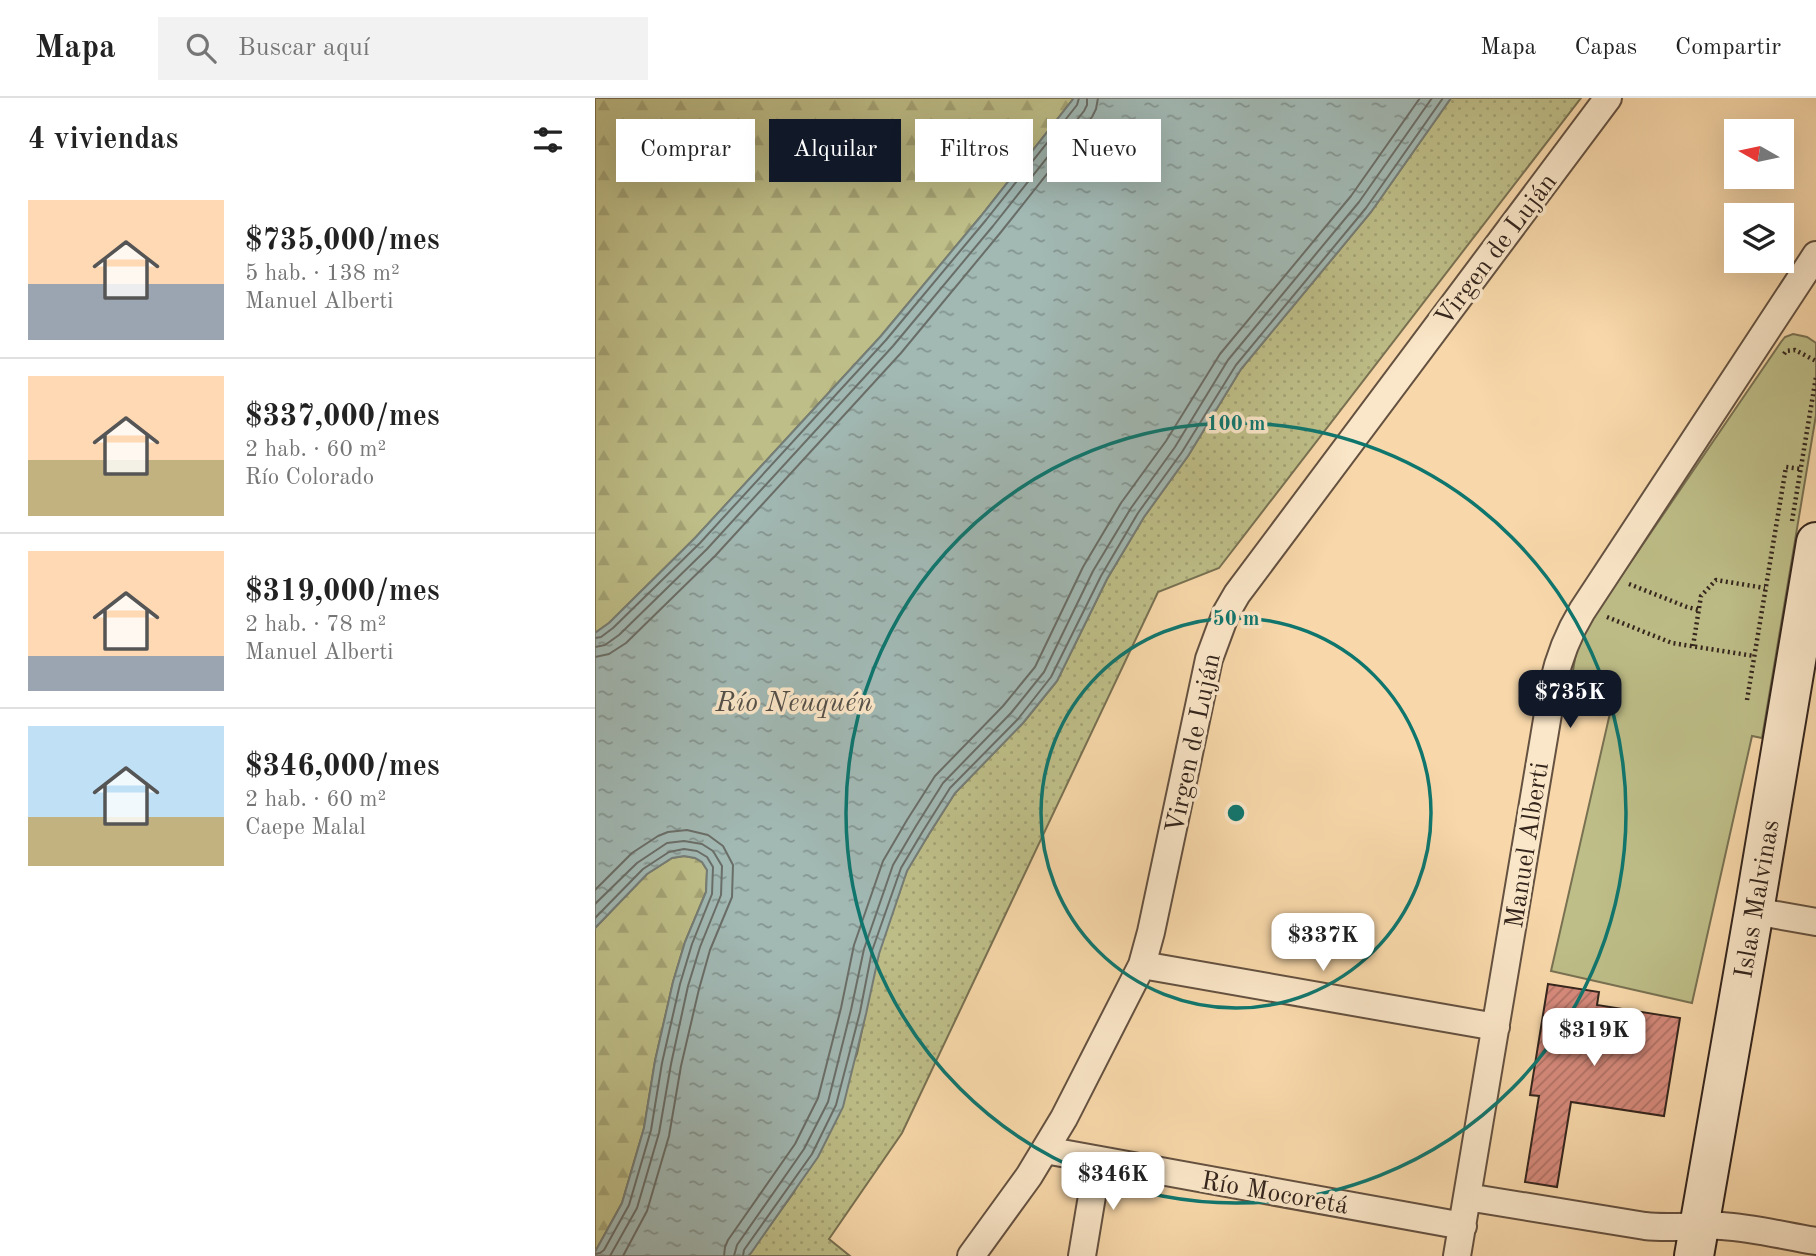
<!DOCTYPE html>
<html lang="es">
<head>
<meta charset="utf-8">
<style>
	body { margin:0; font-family:"Old Standard TT",serif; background:#f2f2f2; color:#222; height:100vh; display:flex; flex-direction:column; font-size:26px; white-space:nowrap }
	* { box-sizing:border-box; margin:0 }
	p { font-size:23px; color:#767676 }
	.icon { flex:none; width:38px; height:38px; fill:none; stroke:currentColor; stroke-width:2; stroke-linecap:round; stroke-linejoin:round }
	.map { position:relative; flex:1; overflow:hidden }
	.panel { display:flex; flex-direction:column; background:#fff; width:595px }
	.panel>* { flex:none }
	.hud { position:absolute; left:21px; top:21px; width:665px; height:63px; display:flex; gap:14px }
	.needle { width:46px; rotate:279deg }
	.fabs { position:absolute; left:1129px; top:21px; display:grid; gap:14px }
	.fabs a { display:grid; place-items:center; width:70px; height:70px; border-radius:0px; background:#fff; box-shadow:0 7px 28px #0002; font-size:35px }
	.price { position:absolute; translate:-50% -60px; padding:0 16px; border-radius:14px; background:#fff; color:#222; font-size:23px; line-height:46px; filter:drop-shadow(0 2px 4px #0008) }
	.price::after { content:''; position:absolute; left:50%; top:42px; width:21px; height:16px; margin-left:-10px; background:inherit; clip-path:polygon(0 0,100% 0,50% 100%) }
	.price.selected { background:#111827; color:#fff }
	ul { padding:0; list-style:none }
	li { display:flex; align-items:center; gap:21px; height:175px; padding:0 28px }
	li+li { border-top:2px solid #e0e0e0 }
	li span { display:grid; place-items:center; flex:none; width:196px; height:140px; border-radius:0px; color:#555 }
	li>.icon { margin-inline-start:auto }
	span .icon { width:84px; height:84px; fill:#fffc; stroke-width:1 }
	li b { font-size:30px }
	h2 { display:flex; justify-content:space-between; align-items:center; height:84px; padding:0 28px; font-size:30px }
	.pill { padding:0 24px; border-radius:0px; background:#fff; box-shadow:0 7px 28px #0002; font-size:24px; line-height:63px }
	.pill.selected { background:#111827; color:#fff }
	header { display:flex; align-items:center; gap:42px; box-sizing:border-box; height:98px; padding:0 35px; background:#fff; border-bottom:2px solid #e0e0e0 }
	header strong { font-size:33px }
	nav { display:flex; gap:38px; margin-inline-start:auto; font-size:24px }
	.search { width:490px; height:63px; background:#f2f2f2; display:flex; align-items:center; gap:18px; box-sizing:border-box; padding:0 24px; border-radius:0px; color:#767676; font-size:26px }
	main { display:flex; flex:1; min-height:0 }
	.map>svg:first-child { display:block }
</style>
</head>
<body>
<header>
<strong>Mapa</strong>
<div class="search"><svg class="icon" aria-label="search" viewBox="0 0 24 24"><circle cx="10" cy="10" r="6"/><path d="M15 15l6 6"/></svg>Buscar aquí</div>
<nav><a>Mapa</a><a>Capas</a><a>Compartir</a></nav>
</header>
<main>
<section class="panel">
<h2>4 viviendas<svg class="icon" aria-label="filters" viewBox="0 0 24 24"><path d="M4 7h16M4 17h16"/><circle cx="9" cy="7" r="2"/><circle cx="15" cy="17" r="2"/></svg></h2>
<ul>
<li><span style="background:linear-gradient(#ffd9b3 60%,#9aa5b1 0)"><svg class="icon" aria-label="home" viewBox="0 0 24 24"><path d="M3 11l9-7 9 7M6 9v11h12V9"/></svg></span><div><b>$735,000/mes</b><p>5 hab. · 138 m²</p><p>Manuel Alberti</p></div></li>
<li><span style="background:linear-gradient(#ffd9b3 60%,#c2b280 0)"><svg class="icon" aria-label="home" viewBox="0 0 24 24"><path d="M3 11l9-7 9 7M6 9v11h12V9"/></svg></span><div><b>$337,000/mes</b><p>2 hab. · 60 m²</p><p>Río Colorado</p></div></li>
<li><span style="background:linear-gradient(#ffd9b3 75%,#9aa5b1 0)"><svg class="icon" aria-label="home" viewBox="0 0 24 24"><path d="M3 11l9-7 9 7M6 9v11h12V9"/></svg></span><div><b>$319,000/mes</b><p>2 hab. · 78 m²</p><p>Manuel Alberti</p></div></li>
<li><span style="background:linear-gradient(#bfe0f5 65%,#c2b280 0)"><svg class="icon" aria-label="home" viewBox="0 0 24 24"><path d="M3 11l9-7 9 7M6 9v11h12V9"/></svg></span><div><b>$346,000/mes</b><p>2 hab. · 60 m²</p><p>Caepe Malal</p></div></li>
</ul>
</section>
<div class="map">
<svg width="1221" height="1158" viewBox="0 0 1221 1158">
	<defs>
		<pattern id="grass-dots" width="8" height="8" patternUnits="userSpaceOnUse" patternTransform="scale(1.75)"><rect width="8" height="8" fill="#bebe88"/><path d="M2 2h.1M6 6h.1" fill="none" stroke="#a4a375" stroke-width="1.8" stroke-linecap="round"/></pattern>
		<pattern id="forest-firs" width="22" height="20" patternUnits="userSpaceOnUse" patternTransform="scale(1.75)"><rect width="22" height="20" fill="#bebe88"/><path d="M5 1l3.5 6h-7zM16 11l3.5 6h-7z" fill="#a4a375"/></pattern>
		<pattern id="water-ripples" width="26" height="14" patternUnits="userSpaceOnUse" patternTransform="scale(1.75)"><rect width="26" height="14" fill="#a1b8b3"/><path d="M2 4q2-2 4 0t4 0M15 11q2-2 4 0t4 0" fill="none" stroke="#849591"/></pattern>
		<pattern id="building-hatch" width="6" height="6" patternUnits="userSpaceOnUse" patternTransform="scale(1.75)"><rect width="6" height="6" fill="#d78a7c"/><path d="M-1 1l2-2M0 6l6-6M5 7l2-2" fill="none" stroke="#af7165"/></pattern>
	</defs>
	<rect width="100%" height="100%" fill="#f8d8aa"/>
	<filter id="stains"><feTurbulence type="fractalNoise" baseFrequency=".00286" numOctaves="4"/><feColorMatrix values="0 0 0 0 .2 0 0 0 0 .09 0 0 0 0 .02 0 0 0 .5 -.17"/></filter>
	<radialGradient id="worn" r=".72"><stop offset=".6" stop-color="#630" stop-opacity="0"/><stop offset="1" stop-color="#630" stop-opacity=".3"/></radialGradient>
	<!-- grass -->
	<path fill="url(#grass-dots)" stroke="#787152" stroke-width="2" d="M 856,0 L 986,0 L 624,470 L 563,494 L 307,1035 L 234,1141 L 255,1158 L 153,1158 L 199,1094 L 262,956 L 283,856 L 312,772 L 334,736 L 360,695 L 428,625 L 462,583 L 512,481 L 549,419 L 593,358 L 646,271 L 776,114 Z"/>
	<!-- forest -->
	<path fill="url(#forest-firs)" stroke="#787152" stroke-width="2" d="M 0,0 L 479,0 L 386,118 L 286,238 L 100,440 L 14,525 L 0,535 Z
		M 89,758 L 100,760 L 107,764 L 112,772 L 111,794 L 90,844 L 78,884 L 60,963 L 49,1030 L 27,1105 L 0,1154 L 0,830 L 52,776 L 77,760 Z"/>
	<!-- green -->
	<path fill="#bebe88" stroke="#787152" stroke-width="2" d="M 1198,236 L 1212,239 L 1221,245 L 1221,317 L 1167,640 L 1157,638 L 1097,905 L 956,873 L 1018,602 L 975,590 L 982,549 L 988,534 L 1186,244 L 1190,239 Z"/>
	<!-- water -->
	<path fill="url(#water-ripples)" stroke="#757d77" stroke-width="2" d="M 479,0 L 856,0 L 776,114 L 646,271 L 593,358 L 549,419 L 512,481 L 462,583 L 428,625 L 360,695 L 334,736 L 312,773 L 284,856 L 271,916 L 248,1009 L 223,1059 L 156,1155 L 153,1158 L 0,1158 L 0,1154 L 27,1105 L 49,1030 L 60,963 L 78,884 L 90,844 L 111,794 L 112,772 L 107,764 L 100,760 L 89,758 L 77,760 L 52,776 L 0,830 L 0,535 L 14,525 L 100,440 L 286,238 L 386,118 Z"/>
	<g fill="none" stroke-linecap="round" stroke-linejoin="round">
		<!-- shore -->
		<path stroke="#6a6e68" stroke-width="2" d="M 0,540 L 6,539 L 18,530 L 105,445 L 291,242 L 391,122 L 482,7 L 484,0
			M 0,549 L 10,547 L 24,537 L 112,451 L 298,248 L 398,128 L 489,13 L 492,7 L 492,0
			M 0,559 L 14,556 L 31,545 L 120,458 L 306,255 L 406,134 L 497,19 L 501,11 L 503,0
			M 0,792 L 37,755 L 63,738 L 73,734 L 92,732 L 113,737 L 128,748 L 138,767 L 137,799 L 115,852 L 104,891 L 86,968 L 74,1038 L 52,1113 L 28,1158
			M 0,806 L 42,765 L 72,745 L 89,743 L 107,746 L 118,753 L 127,768 L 126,797 L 105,849 L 93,888 L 76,966 L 64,1035 L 42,1110 L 15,1158
			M 0,820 L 48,771 L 74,754 L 89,751 L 102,753 L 112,759 L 118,769 L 117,796 L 97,846 L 85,886 L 67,965 L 56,1032 L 34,1107 L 9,1152 L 5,1155 L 0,1156
			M 129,1158 L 130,1149 L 133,1142 L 200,1046 L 223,1000 L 246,910 L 259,847 L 288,763 L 312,722 L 340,678 L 408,608 L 440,569 L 488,469 L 526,405 L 571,343 L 625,256 L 756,98 L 825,0
			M 139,1158 L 142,1147 L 209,1051 L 233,1004 L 256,912 L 269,851 L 298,767 L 321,728 L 348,685 L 416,615 L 449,574 L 498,473 L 536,410 L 580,349 L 633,262 L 764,104 L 837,0
			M 148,1158 L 149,1152 L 217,1056 L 241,1007 L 265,914 L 277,853 L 306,770 L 328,733 L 355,690 L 423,621 L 456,579 L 506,478 L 543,415 L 587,354 L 641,267 L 771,110 L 848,0"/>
	</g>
	<!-- building -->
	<path fill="url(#building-hatch)" stroke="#33241c" stroke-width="2" d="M 953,886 L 1004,894 L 1002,907 L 1085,920 L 1069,1018 L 976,1004 L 962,1089 L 930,1084 L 944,998 L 935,997 Z"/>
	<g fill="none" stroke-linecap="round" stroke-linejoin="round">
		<!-- minor casing -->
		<g stroke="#645140" stroke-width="30">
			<path id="minor" d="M 1159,813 L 1221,824
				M 547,867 L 901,929
				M 450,1052 L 868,1128
				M 872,1099 L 1050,1128 C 1076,1131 1101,1127 1127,1128 C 1159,1130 1190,1138 1221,1143
				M 376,1158 L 434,1078 L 469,1020 L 547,867 L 556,834 L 614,561 L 631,515 L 642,496 L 1013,0
				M 487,1158 L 503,1062
				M 862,1158 L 958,586 C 964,559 973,536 987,513 L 1221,157"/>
		</g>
		<!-- secondary casing -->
		<g stroke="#33241c" stroke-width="42">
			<path id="secondary" d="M 1099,1158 L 1159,813 L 1221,444"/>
		</g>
		<!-- path -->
		<path stroke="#33241c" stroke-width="4.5" stroke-dasharray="2 3.5" stroke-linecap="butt" d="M 1189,256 L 1191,253 L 1200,252 L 1221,263
			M 1197,423 L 1221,279
			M 1034,486 L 1092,509 L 1104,512
			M 1012,519 L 1077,545 L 1159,558
			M 1098,548 L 1106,498 L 1121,482 L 1170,490
			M 1152,602 L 1191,369 L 1205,371"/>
		<!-- minor -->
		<use href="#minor" stroke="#fae6c8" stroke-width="26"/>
		<!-- secondary -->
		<use href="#secondary" stroke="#fae6c8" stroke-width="38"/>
	</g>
	<!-- distance rings -->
	<g fill="none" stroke="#0f766e" stroke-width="3.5">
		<circle cx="641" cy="715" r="195"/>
		<circle cx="641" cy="715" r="390"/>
	</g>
	<g text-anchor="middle" stroke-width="7" stroke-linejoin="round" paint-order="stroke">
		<!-- street labels -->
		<g font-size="26" fill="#33241c" stroke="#fae6c8">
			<text transform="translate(900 151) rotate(-53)" y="9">Virgen de Luján</text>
			<text transform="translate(597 645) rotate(-78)" y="9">Virgen de Luján</text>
			<text transform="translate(931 747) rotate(-81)" y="9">Manuel Alberti</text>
			<text transform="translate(1161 801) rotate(-80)" y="9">Islas Malvinas</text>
			<text transform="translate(680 1094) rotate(10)" y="9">Río Mocoretá</text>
		</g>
		<!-- water labels -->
		<g font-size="28" font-style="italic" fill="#545049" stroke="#fae6c8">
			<text x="199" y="613">Río Neuquén</text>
		</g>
	</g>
	<circle cx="641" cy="715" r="10" fill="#0f766e" stroke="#fae6c8" stroke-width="3.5"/>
	<g font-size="21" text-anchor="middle" font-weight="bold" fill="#0f766e" stroke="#fae6c8" stroke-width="7" stroke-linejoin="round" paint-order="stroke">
		<text x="641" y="332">100 m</text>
		<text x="641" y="527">50 m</text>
	</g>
	<rect width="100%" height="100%" filter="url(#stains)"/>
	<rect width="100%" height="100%" fill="url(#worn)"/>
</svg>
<div class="fabs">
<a><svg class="needle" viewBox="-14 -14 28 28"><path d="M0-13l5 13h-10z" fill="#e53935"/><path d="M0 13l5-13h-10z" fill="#767676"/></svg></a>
<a><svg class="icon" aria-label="layers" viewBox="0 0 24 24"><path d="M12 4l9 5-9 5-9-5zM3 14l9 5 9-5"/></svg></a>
</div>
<b class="price selected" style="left:975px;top:632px">$735K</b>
<b class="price" style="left:728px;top:875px">$337K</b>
<b class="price" style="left:999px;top:970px">$319K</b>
<b class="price" style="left:518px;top:1114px">$346K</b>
<div class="hud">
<a class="pill">Comprar</a>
<a class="pill selected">Alquilar</a>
<a class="pill">Filtros</a>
<a class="pill">Nuevo</a>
</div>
</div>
</main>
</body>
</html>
